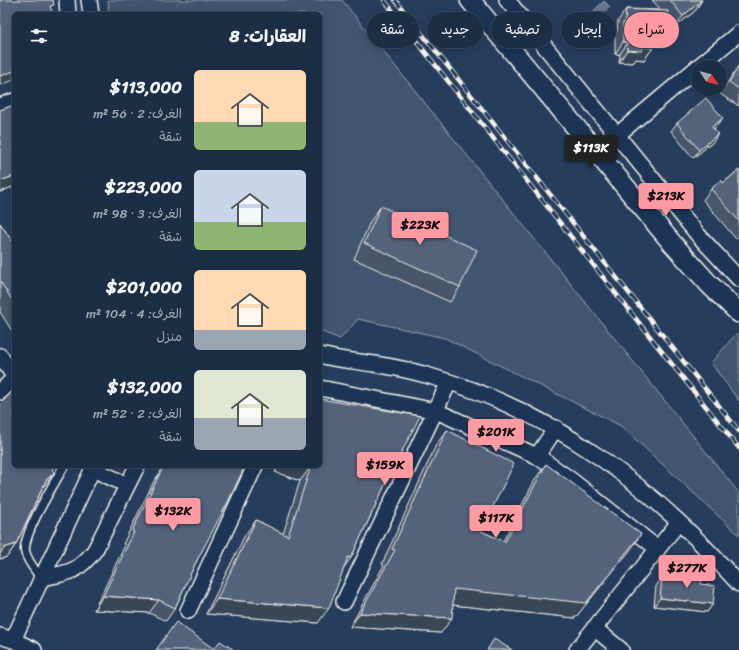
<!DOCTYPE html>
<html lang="ar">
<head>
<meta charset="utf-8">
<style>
	body { margin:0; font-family:Sriracha,"Playpen Sans Arabic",sans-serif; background:#293a51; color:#f1f3f6; direction:rtl; height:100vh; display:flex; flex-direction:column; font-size:15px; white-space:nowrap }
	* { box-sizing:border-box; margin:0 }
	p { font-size:13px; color:#a0a8b3 }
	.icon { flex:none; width:22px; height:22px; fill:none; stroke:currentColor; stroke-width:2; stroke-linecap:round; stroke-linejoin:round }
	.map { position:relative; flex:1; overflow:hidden; direction:ltr }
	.details { position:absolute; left:12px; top:12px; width:310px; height:456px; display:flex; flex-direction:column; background:#1c2e46; border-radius:6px; box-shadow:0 2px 10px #0003,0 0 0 1px #3a4a5f; direction:rtl }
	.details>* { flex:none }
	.banner { position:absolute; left:334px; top:12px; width:345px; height:36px; direction:rtl; display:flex; gap:8px }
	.needle { width:26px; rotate:126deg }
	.buttons { position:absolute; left:691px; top:60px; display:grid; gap:8px }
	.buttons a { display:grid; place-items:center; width:36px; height:36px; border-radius:50%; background:#1c2e46; box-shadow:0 2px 10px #0003,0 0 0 1px #3a4a5f; font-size:20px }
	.price { position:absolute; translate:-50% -34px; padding:0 9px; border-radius:4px; background:#ff9aa2; color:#111; font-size:13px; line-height:26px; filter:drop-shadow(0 1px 2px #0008) }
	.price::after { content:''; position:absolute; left:50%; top:24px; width:12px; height:9px; margin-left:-6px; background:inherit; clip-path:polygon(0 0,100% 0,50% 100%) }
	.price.on { background:#222; color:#fff }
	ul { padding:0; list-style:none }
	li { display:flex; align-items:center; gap:12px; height:100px; padding:0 16px }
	li span { display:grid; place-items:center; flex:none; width:112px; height:80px; border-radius:6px; color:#555 }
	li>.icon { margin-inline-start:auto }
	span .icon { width:48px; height:48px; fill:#fffc; stroke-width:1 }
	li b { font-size:17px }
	h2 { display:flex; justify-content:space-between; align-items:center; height:48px; padding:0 16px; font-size:17px }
	.chip { padding:0 14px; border-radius:18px; background:#1c2e46; box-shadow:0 2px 10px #0003,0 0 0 1px #3a4a5f; font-size:14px; line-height:36px }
	.chip.on { background:#ff9aa2; color:#111 }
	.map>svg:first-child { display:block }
</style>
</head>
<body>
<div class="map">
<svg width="739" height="650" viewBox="0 0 739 650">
	<rect width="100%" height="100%" fill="#263d5d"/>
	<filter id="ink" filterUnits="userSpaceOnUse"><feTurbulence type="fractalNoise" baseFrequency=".025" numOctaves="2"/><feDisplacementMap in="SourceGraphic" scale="8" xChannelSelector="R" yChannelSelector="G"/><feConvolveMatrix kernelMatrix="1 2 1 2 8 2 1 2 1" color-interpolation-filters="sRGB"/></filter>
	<g filter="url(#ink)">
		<!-- green -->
		<path fill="#40546f" stroke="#9aa2ac" d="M 108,0 L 342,0 L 739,493 L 739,535 L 621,426 L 445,338 L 358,319 L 340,339 L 320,331 L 320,14 L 109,14 Z
			M 737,333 L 739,335 L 739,401 L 711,363 Z"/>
		<!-- water -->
		<path fill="#677588" stroke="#9fa7ae" d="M 604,1 L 610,7 L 592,25 L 586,18 Z"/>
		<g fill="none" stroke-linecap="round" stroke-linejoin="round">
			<!-- service casing -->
			<g stroke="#f4f1e8" stroke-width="11">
				<path id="service" d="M 41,578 C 35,570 27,561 25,551 C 23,533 54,484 64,466"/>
			</g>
			<!-- minor casing -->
			<g stroke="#f4f1e8" stroke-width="18">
				<path id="minor" d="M 67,0 L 68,14
					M 89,0 L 91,14
					M 507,0 L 699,236 L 739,279
					M 698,67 L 739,33
					M 0,106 L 14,101
					M 616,136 L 698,67
					M 320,355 C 338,360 356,361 374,364 C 394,367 413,371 433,377 C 556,412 655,489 739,584
					M 0,356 L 14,376
					M 320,388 L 436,411 L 537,456 L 571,480 L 658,549
					M 0,392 L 14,378
					M 537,456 L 556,428
					M 93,469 L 127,485
					M 41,578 C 69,573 77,573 95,550 L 137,466
					M 344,602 L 449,382
					M 188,611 L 255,466
					M 594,628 L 621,650
					M 0,636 L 13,640 L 34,650
					M 13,640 L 94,466
					M 577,650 L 679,522"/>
			</g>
			<!-- tertiary casing -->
			<g stroke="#f4f1e8" stroke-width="22">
				<path id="tertiary" d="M 470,0 L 672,243 L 709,284 L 739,313"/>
			</g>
			<!-- service -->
			<use href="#service" stroke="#1d3557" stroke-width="8"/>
			<!-- minor -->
			<use href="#minor" stroke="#1d3557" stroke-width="15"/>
			<!-- tertiary -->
			<use href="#tertiary" stroke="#1d3557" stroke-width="19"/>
			<!-- rail casing -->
			<g stroke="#f4f1e8" stroke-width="4.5">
				<path id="rail" d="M 384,0 L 655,343 L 739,448
					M 395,0 L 739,431"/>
			</g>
			<!-- rail -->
			<use href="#rail" stroke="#1d3557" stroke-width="3" stroke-dasharray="9" stroke-linecap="butt"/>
		</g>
		<!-- wall -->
		<path fill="#47566a" stroke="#f4f1e8" d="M 652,0 L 702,0 L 695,11 L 675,27 L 667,19 L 667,31 L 659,43 L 657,42 L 644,60 L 636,59 L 633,63 L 619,62 L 620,54 L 615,54 L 615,35 L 617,31 L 618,21 L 626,9 L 661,10 Z
			M 739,65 L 739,106 L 720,94 Z
			M 14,105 L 14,193 L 12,187 L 0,192 L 0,110 Z
			M 677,123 L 717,126 L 714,129 L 713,142 L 693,158 L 671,131 Z
			M 739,170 L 739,237 L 736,239 L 703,200 L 711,189 L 723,183 Z
			M 381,206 L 460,287 L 450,302 L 354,259 L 370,222 Z
			M 0,223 L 14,244 L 14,334 L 0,312 Z
			M 0,404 L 14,466 L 54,466 L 52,469 L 45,485 L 43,487 L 16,544 L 7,557 L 0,559 Z
			M 447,430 L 481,531 L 503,541 L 536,478 L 546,464 L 631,549 L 575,618 L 452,605 L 441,633 L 350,627 L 384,565 L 382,564 L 436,445 Z
			M 162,466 L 245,466 L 195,564 L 175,608 L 166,621 L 149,613 L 94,610 L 125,545 L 123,544 L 154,481 L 159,474 Z
			M 278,466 L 320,466 L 384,487 L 351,558 L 345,566 L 318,623 L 206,614 L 245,535 L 256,520 L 283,534 L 300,481 L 275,472 Z
			M 672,571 L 701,584 L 713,604 L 707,612 L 654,606 L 656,586 L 662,578 L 666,579 Z"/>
		<!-- shaded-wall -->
		<path fill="#394656" stroke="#f4f1e8" d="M 702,0 L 695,11 L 675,27 L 683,16 Z
			M 663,31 L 667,31 L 659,43 L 657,42 L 644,60 L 636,59 L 633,63 L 619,62 L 627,50 L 642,47 L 653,39 Z
			M 623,42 L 628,42 L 620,54 L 615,54 Z
			M 14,71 L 14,80 L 0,85 L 0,76 Z
			M 723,118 L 717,126 L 707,135 L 712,127 Z
			M 718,134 L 713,142 L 693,158 L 699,150 Z
			M 14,176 L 14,185 L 12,187 L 0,192 L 0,181 Z
			M 280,466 L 311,466 L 300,481 L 275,472 Z
			M 54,473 L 45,485 L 37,493 L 46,480 Z
			M 641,534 L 631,549 L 575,618 L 443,604 L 454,589 Z
			M 16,544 L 7,557 L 0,559 L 0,554 L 4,548 Z
			M 103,596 L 159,600 L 149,613 L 94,610 Z
			M 660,598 L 713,604 L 707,612 L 654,606 Z
			M 217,599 L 329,608 L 318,623 L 206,614 Z
			M 360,613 L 452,618 L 441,633 L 350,627 Z"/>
		<!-- building -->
		<path fill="#52647b" stroke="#f4f1e8" d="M 0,0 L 53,0 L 54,5 L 50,6 L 53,14 L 14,14 L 14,71 L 0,76 Z
			M 670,0 L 702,0 L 683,16 Z
			M 626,9 L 668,11 L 667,31 L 663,31 L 662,34 L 658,39 L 653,39 L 653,48 L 642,47 L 642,51 L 627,50 L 628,42 L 623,42 L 623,23 L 625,23 Z
			M 739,66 L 739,89 L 729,82 Z
			M 706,98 L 723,118 L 712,127 L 718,134 L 699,150 L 677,123 Z
			M 14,105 L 14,176 L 0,181 L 0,110 Z
			M 739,170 L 739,221 L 711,189 L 721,180 L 723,183 Z
			M 381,206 L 477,250 L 460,287 L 364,243 Z
			M 0,223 L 14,244 L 14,303 L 0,281 Z
			M 14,390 L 14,466 L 54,466 L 52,468 L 54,473 L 46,480 L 16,544 L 4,548 L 0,543 L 0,404 Z
			M 320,399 L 420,416 L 384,487 L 351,558 L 348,557 L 329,608 L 217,599 L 256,520 L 288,536 L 311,466 L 320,466 Z
			M 447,430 L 514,464 L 481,531 L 505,542 L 546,464 L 641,534 L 586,603 L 454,589 L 452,618 L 360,613 L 395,550 L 392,549 Z
			M 165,466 L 245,466 L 229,500 L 195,564 L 175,608 L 159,600 L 103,596 L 134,532 L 132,531 L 163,467 L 164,468 Z
			M 672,571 L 702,575 L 701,584 L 715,586 L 713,604 L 660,598 L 662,578 L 671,579 Z
			M 176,622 L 214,649 L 220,641 L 234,650 L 156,650 Z
			M 494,639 L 512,650 L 487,650 Z"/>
	</g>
</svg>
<div class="buttons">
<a><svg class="needle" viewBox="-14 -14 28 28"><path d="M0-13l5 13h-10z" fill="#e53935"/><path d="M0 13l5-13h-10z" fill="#a0a8b3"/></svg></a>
</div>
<b class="price on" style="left:591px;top:169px">$113K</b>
<b class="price" style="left:666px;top:217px">$213K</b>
<b class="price" style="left:420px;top:246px">$223K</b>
<b class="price" style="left:496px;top:453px">$201K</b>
<b class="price" style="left:385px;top:486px">$159K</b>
<b class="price" style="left:173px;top:532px">$132K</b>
<b class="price" style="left:496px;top:539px">$117K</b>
<b class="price" style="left:687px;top:589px">$277K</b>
<div class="banner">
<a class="chip on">شراء</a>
<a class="chip">إيجار</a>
<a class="chip">تصفية</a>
<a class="chip">جديد</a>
<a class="chip">شقة</a>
</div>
<section class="details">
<h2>العقارات: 8<svg class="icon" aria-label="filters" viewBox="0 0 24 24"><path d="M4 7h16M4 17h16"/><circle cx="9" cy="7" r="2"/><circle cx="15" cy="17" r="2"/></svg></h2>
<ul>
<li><span style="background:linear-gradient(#ffd9b3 65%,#8fb573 0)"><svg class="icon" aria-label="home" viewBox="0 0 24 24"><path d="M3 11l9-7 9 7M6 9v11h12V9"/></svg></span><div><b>$113,000</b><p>الغرف: 2 · 56 m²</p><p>شقة</p></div></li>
<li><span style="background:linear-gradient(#c9d6e8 65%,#8fb573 0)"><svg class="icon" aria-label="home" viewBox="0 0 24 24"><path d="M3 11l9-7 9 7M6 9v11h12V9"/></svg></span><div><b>$223,000</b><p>الغرف: 3 · 98 m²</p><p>شقة</p></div></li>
<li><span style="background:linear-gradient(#ffd9b3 75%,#9aa5b1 0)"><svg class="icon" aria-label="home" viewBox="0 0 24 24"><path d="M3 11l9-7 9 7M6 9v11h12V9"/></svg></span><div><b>$201,000</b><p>الغرف: 4 · 104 m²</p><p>منزل</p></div></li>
<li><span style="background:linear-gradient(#dfe7d0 60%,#9aa5b1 0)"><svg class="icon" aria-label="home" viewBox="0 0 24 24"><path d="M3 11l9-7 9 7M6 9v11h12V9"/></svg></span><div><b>$132,000</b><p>الغرف: 2 · 52 m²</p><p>شقة</p></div></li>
</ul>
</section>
</div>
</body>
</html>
